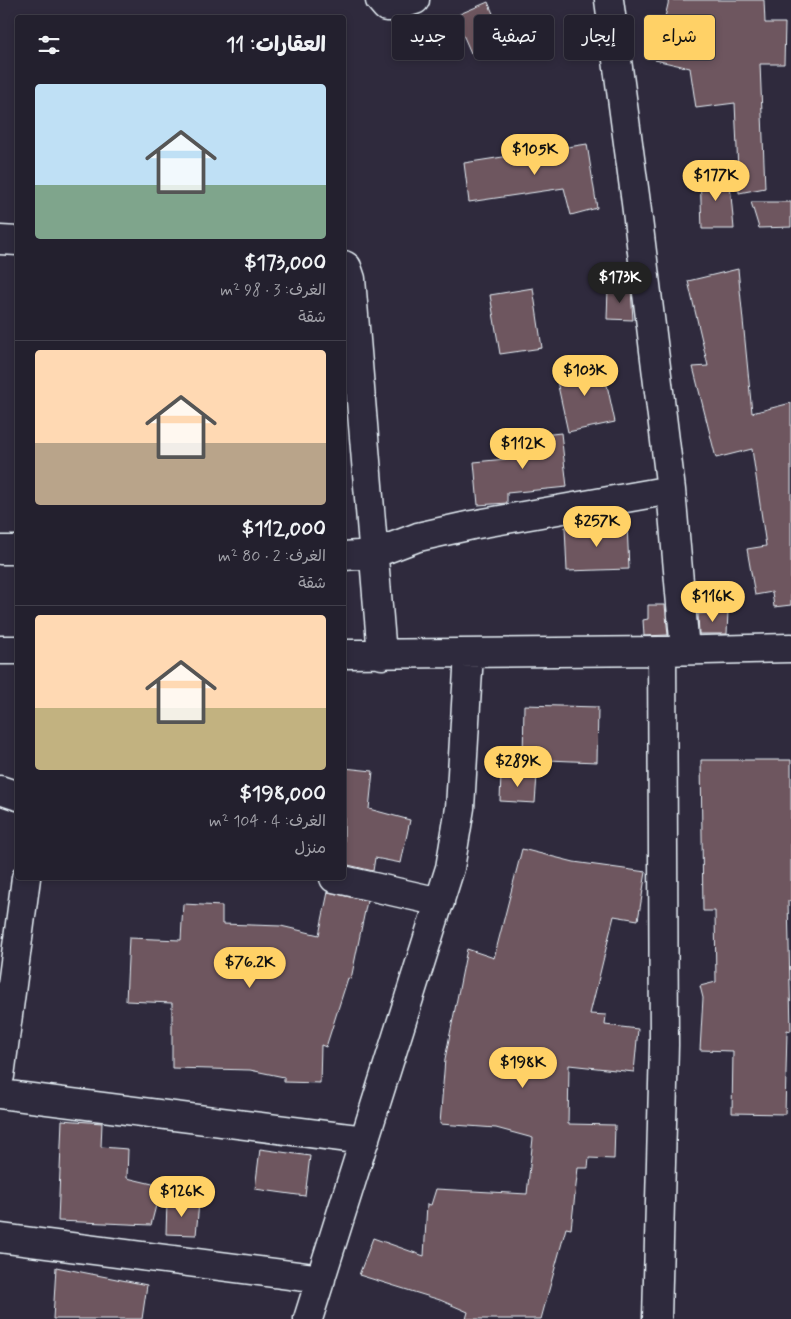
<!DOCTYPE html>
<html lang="ar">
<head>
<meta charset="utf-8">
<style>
	body { margin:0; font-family:Mynerve,"Playpen Sans Arabic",sans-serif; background:#2f2d3a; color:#f1f3f6; direction:rtl; height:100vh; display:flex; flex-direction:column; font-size:19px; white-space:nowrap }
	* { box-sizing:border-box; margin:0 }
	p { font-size:16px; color:#a3a3aa }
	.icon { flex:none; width:28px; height:28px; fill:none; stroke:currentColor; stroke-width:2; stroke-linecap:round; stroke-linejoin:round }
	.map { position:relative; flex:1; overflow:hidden; direction:ltr }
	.sheet { position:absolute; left:15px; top:15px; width:331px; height:865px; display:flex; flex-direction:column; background:#23202e; border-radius:5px; box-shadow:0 2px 8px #0003,0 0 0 1px #403e4a; direction:rtl }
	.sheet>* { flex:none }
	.top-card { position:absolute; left:361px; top:15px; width:354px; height:45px; direction:rtl; display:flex; gap:10px }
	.price { position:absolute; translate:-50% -42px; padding:0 11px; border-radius:18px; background:#ffd166; color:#111; font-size:16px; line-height:32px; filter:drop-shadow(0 1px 2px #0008) }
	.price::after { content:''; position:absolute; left:50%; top:30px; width:15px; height:11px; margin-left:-8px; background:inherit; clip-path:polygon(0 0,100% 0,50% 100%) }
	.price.on { background:#222; color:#fff }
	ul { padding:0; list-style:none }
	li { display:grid; align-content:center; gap:10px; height:265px; padding:0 20px }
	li+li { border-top:1px solid #403e4a }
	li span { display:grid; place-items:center; height:155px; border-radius:5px; color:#555 }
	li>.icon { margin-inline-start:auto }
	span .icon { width:90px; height:90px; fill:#fffc; stroke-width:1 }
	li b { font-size:21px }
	h2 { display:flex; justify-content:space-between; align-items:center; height:60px; padding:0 20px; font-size:21px }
	.pill { padding:0 18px; border-radius:5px; background:#23202e; box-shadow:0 2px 8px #0003,0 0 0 1px #403e4a; font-size:18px; line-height:45px }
	.pill.on { background:#ffd166; color:#111 }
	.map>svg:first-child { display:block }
</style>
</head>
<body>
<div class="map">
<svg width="791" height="1319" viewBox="0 0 791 1319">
	<rect width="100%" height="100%" fill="#2f2a3d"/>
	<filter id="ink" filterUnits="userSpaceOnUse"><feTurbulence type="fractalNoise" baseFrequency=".02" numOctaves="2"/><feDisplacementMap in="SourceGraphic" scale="10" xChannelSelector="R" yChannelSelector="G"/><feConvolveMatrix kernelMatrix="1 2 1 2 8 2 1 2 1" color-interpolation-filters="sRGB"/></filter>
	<g filter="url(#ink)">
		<!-- building -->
		<path fill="#6e575f" stroke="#e8f1f8" d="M 669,0 L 764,0 L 765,23 L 785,23 L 784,64 L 760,64 L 765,188 L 739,193 L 735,103 L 696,108 L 690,68 L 655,60 Z
			M 488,2 L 504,39 L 471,53 L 455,16 Z
			M 587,144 L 597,208 L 571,215 L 564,188 L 469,202 L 464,163 Z
			M 729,173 L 734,229 L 702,229 L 700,174 Z
			M 751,202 L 791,202 L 791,227 L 759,228 Z
			M 738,269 L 752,413 L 791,403 L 791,605 L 774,607 L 772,592 L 755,595 L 747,549 L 766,546 L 752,449 L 716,458 L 693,367 L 708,366 L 688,281 Z
			M 533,288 L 542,348 L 500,354 L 490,295 Z
			M 608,288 L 631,289 L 633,320 L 607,319 Z
			M 602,362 L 615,422 L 568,432 L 555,372 Z
			M 561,433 L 567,487 L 507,493 L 507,503 L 478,505 L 474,462 L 517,458 L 515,438 Z
			M 627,524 L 629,569 L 567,571 L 565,527 Z
			M 648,605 L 665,605 L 668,635 L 644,636 L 643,620 L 648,619 Z
			M 728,611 L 727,634 L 699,634 L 698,614 Z
			M 524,705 L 598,707 L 597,762 L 523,759 Z
			M 701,760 L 791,760 L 791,901 L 788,901 L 791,1031 L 787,1030 L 785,1114 L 732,1113 L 733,1051 L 700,1050 L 703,998 L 700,986 L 716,982 L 715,911 L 703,911 Z
			M 344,768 L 373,771 L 369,809 L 410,820 L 401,863 L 375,858 L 373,871 L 344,864 Z
			M 501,774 L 537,775 L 535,803 L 500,801 Z
			M 522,849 L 574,862 L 646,872 L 638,920 L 614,916 L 590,1014 L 606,1015 L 605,1025 L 638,1029 L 634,1072 L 569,1065 L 568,1124 L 615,1125 L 614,1159 L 589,1158 L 588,1168 L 578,1168 L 571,1229 L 566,1228 L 541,1319 L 466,1319 L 468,1312 L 440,1300 L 359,1275 L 373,1238 L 424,1256 L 427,1204 L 431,1205 L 436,1189 L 527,1194 L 533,1138 L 496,1128 L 440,1124 L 445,1059 L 467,949 L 494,958 Z
			M 328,892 L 367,901 L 351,979 L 348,978 L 326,1047 L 321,1045 L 320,1083 L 284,1082 L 284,1077 L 250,1070 L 172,1068 L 172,1003 L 126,1001 L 129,938 L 181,940 L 183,904 L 222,906 L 222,924 L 281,926 L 319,935 Z
			M 62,1120 L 102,1123 L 101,1147 L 128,1149 L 127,1178 L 161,1186 L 151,1225 L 58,1221 Z
			M 260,1149 L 310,1156 L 305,1196 L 255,1189 Z
			M 167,1201 L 199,1203 L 196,1235 L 166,1234 Z
			M 56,1267 L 147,1285 L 142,1319 L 53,1319 Z"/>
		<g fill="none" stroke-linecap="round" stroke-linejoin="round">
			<!-- street casing -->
			<g stroke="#e8f1f8" stroke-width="31">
				<path id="street" d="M 380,0 L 386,7 L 393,7 L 415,0
					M 609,0 L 636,203 L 671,490 L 685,650
					M 0,240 L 18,241
					M 344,265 L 347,267 L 351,279 L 382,655
					M 0,550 L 18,550
					M 344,556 L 373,554 L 418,537 L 472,525 L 671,490
					M 0,650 L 18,650
					M 344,654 L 662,651 L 791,648
					M 0,790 L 18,796
					M 334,878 L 440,902
					M 0,1076 L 26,878
					M 0,1094 L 365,1140
					M 0,1238 L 321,1279
					M 308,1319 L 450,868 L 460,808 L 469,653
					M 657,1319 L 664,1045 L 662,651"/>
			</g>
			<!-- street -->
			<use href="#street" stroke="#2f2a3d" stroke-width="28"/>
		</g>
	</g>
</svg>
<b class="price" style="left:535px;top:176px">$105K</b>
<b class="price" style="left:716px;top:202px">$177K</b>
<b class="price on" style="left:620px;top:304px">$173K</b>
<b class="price" style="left:585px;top:397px">$103K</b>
<b class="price" style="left:523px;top:470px">$112K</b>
<b class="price" style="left:597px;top:548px">$257K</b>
<b class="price" style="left:713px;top:623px">$116K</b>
<b class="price" style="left:518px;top:788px">$289K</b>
<b class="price" style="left:250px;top:989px">$76.2K</b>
<b class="price" style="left:523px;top:1089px">$198K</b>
<b class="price" style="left:182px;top:1218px">$126K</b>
<div class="top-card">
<a class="pill on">شراء</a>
<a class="pill">إيجار</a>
<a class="pill">تصفية</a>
<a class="pill">جديد</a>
</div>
<section class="sheet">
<h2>العقارات: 11<svg class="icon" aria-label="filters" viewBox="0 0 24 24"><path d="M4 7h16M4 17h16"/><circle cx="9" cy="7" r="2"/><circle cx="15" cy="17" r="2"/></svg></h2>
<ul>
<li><span style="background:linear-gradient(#bfe0f5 65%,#7fa58c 0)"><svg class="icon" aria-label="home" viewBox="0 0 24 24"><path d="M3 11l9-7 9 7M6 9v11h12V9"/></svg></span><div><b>$173,000</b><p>الغرف: 3 · 98 m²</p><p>شقة</p></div></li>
<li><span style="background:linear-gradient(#ffd9b3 60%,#b9a48a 0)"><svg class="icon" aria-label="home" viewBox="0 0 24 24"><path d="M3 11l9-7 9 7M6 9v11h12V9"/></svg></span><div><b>$112,000</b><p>الغرف: 2 · 80 m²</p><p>شقة</p></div></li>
<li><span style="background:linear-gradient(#ffd9b3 60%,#c2b280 0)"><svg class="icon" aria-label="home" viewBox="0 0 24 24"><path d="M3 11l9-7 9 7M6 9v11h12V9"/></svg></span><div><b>$198,000</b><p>الغرف: 4 · 104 m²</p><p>منزل</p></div></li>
</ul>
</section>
</div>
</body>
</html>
